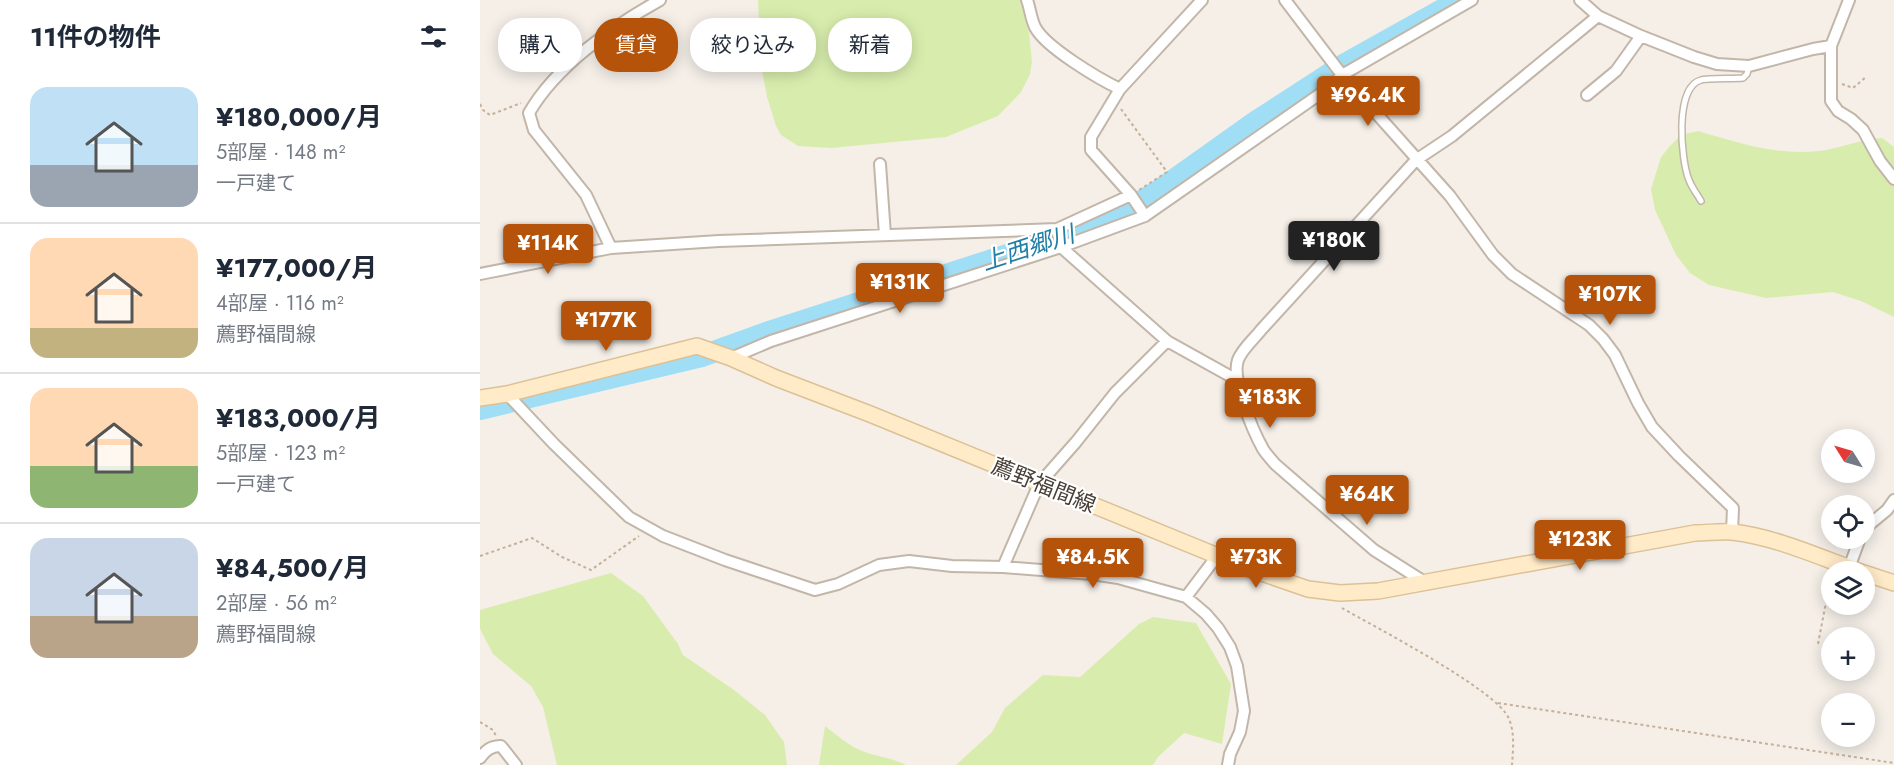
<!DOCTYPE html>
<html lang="ja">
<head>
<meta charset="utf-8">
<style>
	body { margin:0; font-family:Jost,"Noto Sans JP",sans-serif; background:#f2f2f3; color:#1f2937; height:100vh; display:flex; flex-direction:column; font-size:22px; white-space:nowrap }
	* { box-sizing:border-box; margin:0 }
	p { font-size:20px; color:#747a83 }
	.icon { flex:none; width:33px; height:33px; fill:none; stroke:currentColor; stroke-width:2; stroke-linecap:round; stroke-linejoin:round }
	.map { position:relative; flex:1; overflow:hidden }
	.side { display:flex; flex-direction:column; background:#fff; width:480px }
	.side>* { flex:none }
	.banner { position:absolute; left:18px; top:18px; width:570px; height:54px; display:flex; gap:12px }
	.needle { width:39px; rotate:307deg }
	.fabs { position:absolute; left:1341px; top:429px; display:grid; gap:12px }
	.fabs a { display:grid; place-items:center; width:54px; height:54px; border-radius:50%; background:#fff; box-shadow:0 3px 15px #0003; font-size:30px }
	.price { position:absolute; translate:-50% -51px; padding:0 14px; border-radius:6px; background:#b45309; color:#fff; font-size:20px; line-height:39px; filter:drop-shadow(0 2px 3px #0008) }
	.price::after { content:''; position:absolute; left:50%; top:36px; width:18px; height:14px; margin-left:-9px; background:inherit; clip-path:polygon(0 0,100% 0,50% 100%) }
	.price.selected { background:#222; color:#fff }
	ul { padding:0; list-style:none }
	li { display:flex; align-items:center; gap:18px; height:150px; padding:0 30px }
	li+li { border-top:2px solid #e0e1e3 }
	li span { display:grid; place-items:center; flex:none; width:168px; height:120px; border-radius:18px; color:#555 }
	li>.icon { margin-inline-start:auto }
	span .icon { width:72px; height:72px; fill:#fffc; stroke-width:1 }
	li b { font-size:26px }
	h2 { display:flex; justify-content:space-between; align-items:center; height:72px; padding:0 30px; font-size:26px }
	.chip { padding:0 21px; border-radius:24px; background:#fff; box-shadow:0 3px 15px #0003; font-size:21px; line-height:54px }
	.chip.selected { background:#b45309; color:#fff }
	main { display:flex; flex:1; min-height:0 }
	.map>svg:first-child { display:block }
</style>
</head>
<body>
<main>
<section class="side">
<h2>11件の物件<svg class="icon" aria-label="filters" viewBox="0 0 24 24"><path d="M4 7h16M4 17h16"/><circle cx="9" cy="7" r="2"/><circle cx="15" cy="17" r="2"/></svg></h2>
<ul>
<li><span style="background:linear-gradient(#bfe0f5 65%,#9aa5b1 0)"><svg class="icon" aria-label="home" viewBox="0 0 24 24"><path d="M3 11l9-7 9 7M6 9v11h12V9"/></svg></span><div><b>¥180,000/月</b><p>5部屋 · 148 m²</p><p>一戸建て</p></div></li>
<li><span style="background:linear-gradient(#ffd9b3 75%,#c2b280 0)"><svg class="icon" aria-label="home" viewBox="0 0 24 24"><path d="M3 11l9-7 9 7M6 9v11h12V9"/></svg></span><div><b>¥177,000/月</b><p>4部屋 · 116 m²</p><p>薦野福間線</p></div></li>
<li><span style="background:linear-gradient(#ffd9b3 65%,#8fb573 0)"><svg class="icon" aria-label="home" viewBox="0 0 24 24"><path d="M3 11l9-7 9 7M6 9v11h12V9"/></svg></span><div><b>¥183,000/月</b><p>5部屋 · 123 m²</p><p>一戸建て</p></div></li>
<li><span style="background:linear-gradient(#c9d6e8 65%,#b9a48a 0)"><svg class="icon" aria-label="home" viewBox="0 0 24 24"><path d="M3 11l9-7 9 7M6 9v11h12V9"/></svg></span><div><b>¥84,500/月</b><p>2部屋 · 56 m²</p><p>薦野福間線</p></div></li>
</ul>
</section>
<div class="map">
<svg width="1414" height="765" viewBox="0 0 1414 765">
	<rect width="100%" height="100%" fill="#f5efe8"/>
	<!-- green -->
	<path fill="#d8edad" d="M 278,0 L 540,0 L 549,33 L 552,62 L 550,74 L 541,92 L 518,116 L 466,137 L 351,148 L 318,146 L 301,135 L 296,126 L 287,97 L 281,65 Z
		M 1218,131 C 1256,142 1297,156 1338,151 C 1360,149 1379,139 1402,138 L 1414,147 L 1414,317 L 1381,301 L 1353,292 L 1286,298 L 1229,285 L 1210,273 L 1196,255 L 1175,210 L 1171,189 L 1181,157 L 1190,146 L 1201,135 Z
		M 131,573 L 163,596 L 198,644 L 203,655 L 254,690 L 285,715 L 304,742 L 307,765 L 77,765 L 63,707 L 51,686 L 13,654 L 0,629 L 0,610 Z
		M 673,617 L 716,623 L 751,684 L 742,744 L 704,733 L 678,757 L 673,765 L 476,765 L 512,732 L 525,708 L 563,675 L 600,677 L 659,624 Z
		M 345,726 C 358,736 370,747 385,752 C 399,757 413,758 426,765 L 339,765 Z"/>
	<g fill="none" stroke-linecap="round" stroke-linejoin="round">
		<!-- river -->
		<path stroke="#a0def6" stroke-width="22" d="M 0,409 L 222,356 L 286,333 L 605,230 L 642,213 L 677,192 L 774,123 L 865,64 L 980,0"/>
		<!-- service casing -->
		<g stroke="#c2b6a9" stroke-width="8">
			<path id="service" d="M 1221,201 C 1217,194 1212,188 1209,180 C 1201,161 1194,87 1221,80 C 1228,78 1254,79 1263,78 L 1267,74 L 1269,66"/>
		</g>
		<!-- minor casing -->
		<g stroke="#c2b6a9" stroke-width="14">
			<path id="minor" d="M 547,0 C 550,8 551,19 555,27 C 565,47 619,79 640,89
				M 805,0 L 862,75 L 970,196 L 1013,255 L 1032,274 L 1109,325 L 1123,339 L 1135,355 L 1158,403 L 1172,427 L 1199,456 L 1253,508 L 1252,532
				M 1100,0 L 1118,16 L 1161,36 L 1214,57 L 1237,64 L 1269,66 L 1333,49 L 1351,46
				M 1369,0 L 1351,46 L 1351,101 L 1358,111 L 1371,119 L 1383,130 L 1400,161 L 1414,179
				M 1107,95 L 1136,71 L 1161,36
				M 400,164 L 405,235
				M 665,216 L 651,195 L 611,150 L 611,137 L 640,89 L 722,0
				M 577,229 L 581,247 L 687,341 L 757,380
				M 131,248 L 106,195 L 54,130 L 49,113 C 76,66 133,26 180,0
				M 0,274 L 131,248 L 239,241 L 577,229 L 651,195
				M 251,358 L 291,341 L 581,247 L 665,216 L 850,87 L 862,75 L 992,0
				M 27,394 L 74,444 L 149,517 L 183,536 L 245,560 L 335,590 L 358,584 L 399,565 L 429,561 L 472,566 L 523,567 L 612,574 L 638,578 L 706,597 L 726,614 L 738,628 L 750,647 L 757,666 L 764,711 L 760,732 L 750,754 L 748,765
				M 1384,529 L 1407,510 L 1414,500
				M 523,567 L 559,484 L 596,442 L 635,393 L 687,341
				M 1369,568 L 1380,538
				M 946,583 L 894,550 L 795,464 C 791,459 786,454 783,449 C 773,431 751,379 758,360 C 762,349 774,339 781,330 L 936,160 L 972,136 L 1118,16
				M 706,597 L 737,556
				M 0,758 C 6,750 11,746 21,746 L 36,765"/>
		</g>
		<!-- secondary casing -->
		<g stroke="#dcc196" stroke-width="18">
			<path id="secondary" d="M 0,398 L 27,394 L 217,346 L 251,358 L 296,378 L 390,414 L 767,568 L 828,589 L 860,593 L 898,591 L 1215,533 C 1227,533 1241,531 1252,532 C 1296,537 1339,557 1381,572
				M 1384,573 L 1414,583"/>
		</g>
		<!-- path -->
		<path stroke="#c5b099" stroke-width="2" stroke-dasharray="3 3" stroke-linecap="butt" d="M 1362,84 L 1373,88 L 1386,77
			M 0,104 L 3,110 L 10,115 L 41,103
			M 641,109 L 687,172 L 659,190
			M 0,556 L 52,538 L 82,557 L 111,570 L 159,536
			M 862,608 C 893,626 1019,691 1029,719 C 1035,733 1033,750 1032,765
			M 1338,644 L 1351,576
			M 1018,703 L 1414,763
			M 0,722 L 13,730 L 16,736"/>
		<!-- service -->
		<use href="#service" stroke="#fff" stroke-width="5"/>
		<!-- minor -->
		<use href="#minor" stroke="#fff" stroke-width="10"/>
		<!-- secondary -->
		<use href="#secondary" stroke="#ffebc8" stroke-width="15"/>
	</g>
	<g text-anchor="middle" stroke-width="4.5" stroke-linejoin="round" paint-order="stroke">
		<!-- street labels -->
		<g font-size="22" fill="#493f36" stroke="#fff">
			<text transform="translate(564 485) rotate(22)" y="8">薦野福間線</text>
		</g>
		<!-- water labels -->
		<g font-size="24" font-style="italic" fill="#227fa5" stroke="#fff">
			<text transform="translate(548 248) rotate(-18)" y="8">上西郷川</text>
		</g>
	</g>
</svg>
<div class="fabs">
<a><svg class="needle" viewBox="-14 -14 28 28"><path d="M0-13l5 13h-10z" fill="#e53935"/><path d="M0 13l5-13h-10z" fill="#747a83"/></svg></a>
<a><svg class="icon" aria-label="locate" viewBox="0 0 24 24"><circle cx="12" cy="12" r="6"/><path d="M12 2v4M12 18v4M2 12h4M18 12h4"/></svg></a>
<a><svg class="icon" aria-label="layers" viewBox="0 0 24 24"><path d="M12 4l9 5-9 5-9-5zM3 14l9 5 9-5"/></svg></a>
<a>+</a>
<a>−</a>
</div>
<b class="price" style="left:888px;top:127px">¥96.4K</b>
<b class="price selected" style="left:854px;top:272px">¥180K</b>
<b class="price" style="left:68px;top:275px">¥114K</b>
<b class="price" style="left:420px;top:314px">¥131K</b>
<b class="price" style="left:1130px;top:326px">¥107K</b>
<b class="price" style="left:126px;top:352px">¥177K</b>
<b class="price" style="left:790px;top:429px">¥183K</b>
<b class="price" style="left:887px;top:526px">¥64K</b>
<b class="price" style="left:1100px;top:571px">¥123K</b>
<b class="price" style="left:613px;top:589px">¥84.5K</b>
<b class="price" style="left:776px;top:589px">¥73K</b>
<div class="banner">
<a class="chip">購入</a>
<a class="chip selected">賃貸</a>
<a class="chip">絞り込み</a>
<a class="chip">新着</a>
</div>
</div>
</main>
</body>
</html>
